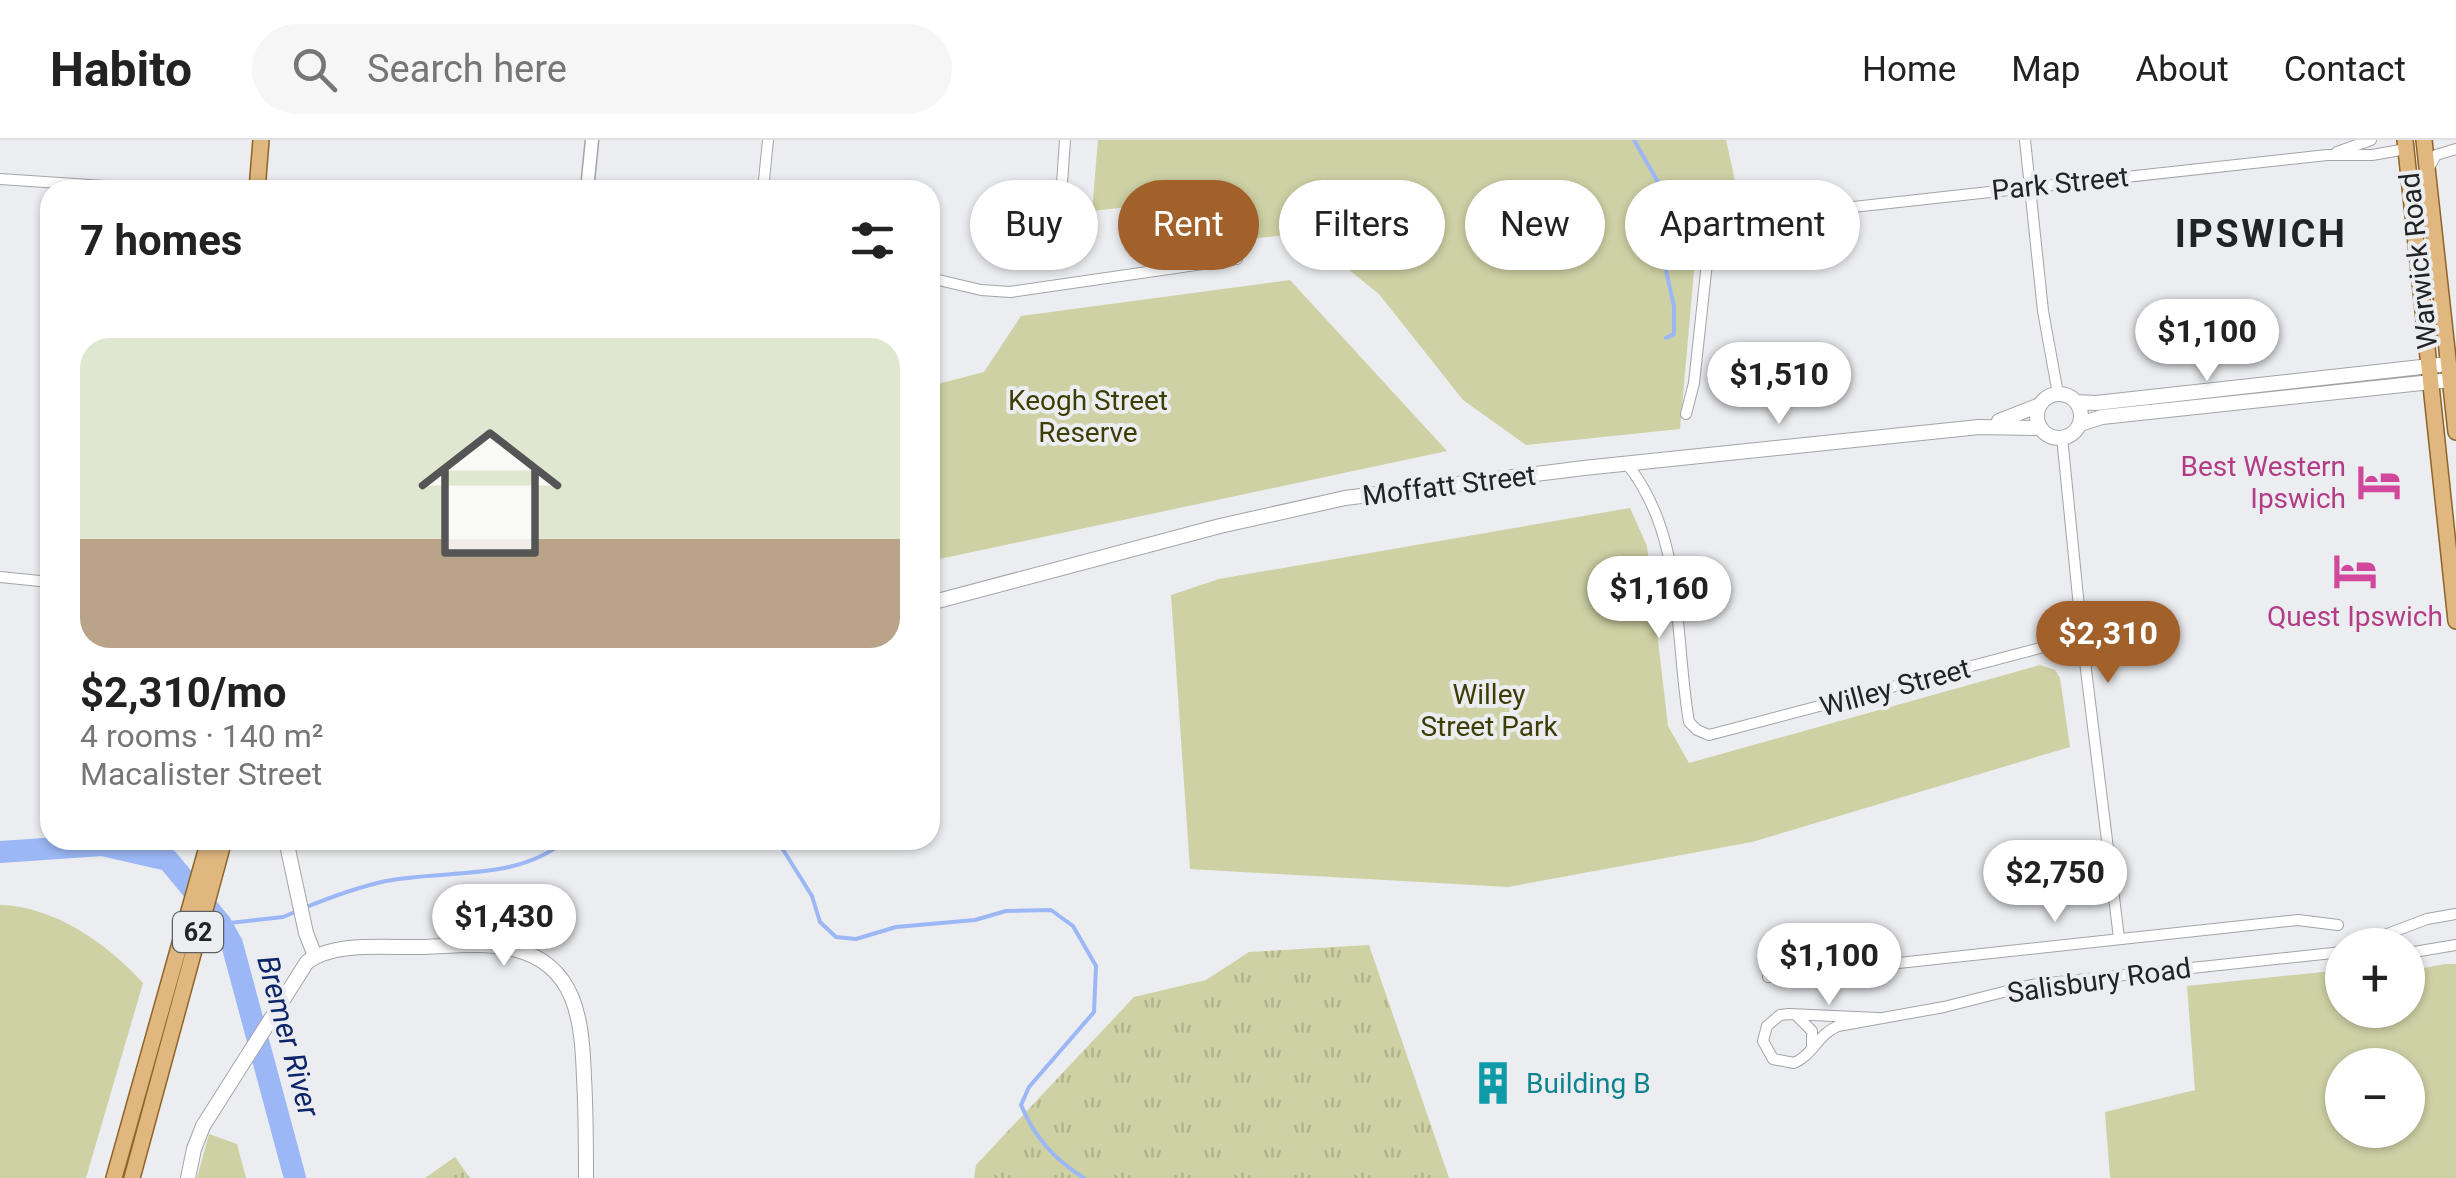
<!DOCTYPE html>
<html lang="en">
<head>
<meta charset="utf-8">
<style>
	body { margin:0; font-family:Roboto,sans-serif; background:#f6f6f6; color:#222; height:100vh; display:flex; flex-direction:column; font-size:38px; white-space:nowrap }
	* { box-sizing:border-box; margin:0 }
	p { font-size:32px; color:#767676 }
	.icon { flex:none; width:55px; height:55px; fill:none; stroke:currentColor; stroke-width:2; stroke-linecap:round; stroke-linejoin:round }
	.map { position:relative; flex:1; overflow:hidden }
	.side { position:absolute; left:40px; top:40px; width:900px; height:670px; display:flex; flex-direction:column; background:#fff; border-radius:30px; box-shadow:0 2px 8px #0004 }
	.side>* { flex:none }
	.guide { position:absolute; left:970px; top:40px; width:950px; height:90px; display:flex; gap:20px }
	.buttons { position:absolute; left:2325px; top:788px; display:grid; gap:20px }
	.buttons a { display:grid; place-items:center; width:100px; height:100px; border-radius:50%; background:#fff; box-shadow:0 2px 8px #0004; font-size:50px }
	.price { position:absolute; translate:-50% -85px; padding:0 22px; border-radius:35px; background:#fff; color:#222; font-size:32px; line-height:65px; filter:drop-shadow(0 2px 5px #0008) }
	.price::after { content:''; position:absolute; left:50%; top:60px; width:30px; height:22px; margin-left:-15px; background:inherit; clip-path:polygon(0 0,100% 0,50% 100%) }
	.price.current { background:#a2612b; color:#fff }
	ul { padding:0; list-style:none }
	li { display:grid; align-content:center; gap:20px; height:530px; padding:0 40px }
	li span { display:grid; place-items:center; height:310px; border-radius:30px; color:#555 }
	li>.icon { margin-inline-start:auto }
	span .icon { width:180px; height:180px; fill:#fffc; stroke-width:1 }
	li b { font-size:42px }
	h2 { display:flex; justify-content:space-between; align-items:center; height:120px; padding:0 40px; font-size:42px }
	.pill { padding:0 35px; border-radius:45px; background:#fff; box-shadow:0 2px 8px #0004; font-size:35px; line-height:90px }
	.pill.current { background:#a2612b; color:#fff }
	header { display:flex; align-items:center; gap:60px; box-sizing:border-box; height:140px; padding:0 50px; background:#fff; border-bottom:2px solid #e0e0e0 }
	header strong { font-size:48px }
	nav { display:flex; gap:55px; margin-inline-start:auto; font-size:35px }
	.search { width:700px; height:90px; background:#f6f6f6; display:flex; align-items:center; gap:25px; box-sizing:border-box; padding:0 35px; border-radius:55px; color:#767676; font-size:38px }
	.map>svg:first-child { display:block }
</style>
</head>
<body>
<header>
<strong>Habito</strong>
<div class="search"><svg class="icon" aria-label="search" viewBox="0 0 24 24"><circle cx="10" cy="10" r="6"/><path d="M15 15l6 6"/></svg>Search here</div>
<nav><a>Home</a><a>Map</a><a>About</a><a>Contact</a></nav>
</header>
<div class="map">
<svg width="2456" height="1038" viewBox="0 0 2456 1038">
	<defs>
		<pattern id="grass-tufts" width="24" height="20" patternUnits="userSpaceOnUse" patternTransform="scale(2.5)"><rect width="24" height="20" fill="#ced1a4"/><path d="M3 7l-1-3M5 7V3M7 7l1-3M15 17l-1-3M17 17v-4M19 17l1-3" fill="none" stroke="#b1b38d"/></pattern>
	</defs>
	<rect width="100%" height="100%" fill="#ecedf0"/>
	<!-- grass -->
	<path fill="url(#grass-tufts)" d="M 1369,805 L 1449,1038 L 974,1038 L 976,1025 L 1134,857 L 1206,840 L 1249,812 Z
		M 455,1017 L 470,1038 L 425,1038 Z"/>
	<!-- green -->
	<path fill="#ced1a4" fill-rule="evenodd" d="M 1098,0 L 1726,0 L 1736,45 L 1699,75 L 1680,289 L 1526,305 L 1463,260 L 1379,154 L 1303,93 L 1205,104 L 1200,59 L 1092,71 Z
		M 1290,140 L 1447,311 L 930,421 L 930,246 L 984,232 L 1021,176 Z
		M 1630,368 L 1647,406 L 1668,586 L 1689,623 L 2040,525 L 2055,530 L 2060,538 L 2070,607 L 1752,702 L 1508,747 L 1190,729 L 1171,455 L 1219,439 Z
		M 0,765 C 54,766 108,804 143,843 L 86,1038 L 0,1038 Z
		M 2445,824 L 2456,824 L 2456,1038 L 2110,1038 L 2105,972 L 2195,950 L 2187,846 L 2342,830 L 2342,870 L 2408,870 L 2408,831 ZM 2342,925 L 2408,925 L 2408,990 L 2342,990 Z
		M 209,994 L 237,1004 L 246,1038 L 197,1038 Z"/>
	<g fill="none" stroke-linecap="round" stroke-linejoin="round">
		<!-- stream -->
		<path stroke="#9bb7f5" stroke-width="4" d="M 1634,0 L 1658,42 L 1657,91 L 1674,166 L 1674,194 L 1666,198
			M 777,700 L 812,756 L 820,782 L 836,797 L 856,799 L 896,787 L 975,780 L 1006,771 L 1051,770 L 1073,786 L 1096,826 L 1094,872 L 1029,947 L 1021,965 C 1035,998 1054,1019 1084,1038
			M 304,768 C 331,757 358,747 386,741 C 447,729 516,742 566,700
			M 221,784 L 283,777 L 295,772"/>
		<!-- river -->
		<path stroke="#9bb7f5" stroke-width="22" d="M 0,712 L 102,705 L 168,720 L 221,784 L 232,804 L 295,1038"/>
		<!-- minor casing -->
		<g stroke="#a3a4a7" stroke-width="12">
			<path id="minor" d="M 2025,0 L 2043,171 L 2058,254
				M 2337,12 L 2371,0
				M 2430,26 L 2436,15 L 2456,9
				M 0,39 L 164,50
				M 763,50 L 768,0
				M 1057,117 L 1065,0
				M 930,138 L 981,150 L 1010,152 L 1237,119
				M 1686,274 L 1694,243 L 1710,95 L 1725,81 L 2327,15 L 2372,15 L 2406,9
				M 2062,297 L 2082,497 L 2119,798
				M 1627,324 C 1685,396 1674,495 1689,582 L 1697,590 L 1709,595 L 2082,497
				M 0,437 L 50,442
				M 2358,805 L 2427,779 L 2456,774
				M 2408,813 L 2456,805
				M 1768,837 L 2298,780 L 2338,785
				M 1797,876 L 1812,891 L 1812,907
				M 1878,878 L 1789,874 L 1780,875 L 1767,886 L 1763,901 L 1773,919 L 1794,923 C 1813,915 1818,894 1838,886 L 1944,867 L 2031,845 L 2342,812"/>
		</g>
		<!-- tertiary casing -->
		<g stroke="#a3a4a7" stroke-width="15">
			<path id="tertiary" d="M 587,50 L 592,0"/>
		</g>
		<!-- secondary casing -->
		<g stroke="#a3a4a7" stroke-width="16">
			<path id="secondary" d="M2037 276a22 22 0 1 1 44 0a22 22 0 1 1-44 0Z
				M 2076,262 L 2096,263 L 2448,224
				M 1999,281 L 2040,265
				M 2080,284 L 2102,277 L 2450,240
				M 930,463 L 1220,386 L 1345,358 L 1584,328 L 1979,287 L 2041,288
				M 286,700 L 306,793 L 315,816
				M 188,1038 L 194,1009 L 203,986 L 307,822 C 336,801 387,808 421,807 C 450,806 484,802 513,809 C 578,824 582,883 584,938 C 586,971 586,1004 586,1038"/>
		</g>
		<!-- primary casing -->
		<g stroke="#8f6427" stroke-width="18">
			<path id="primary" d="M 2405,0 L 2456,481
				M 2424,0 L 2456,292
				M 257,50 L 261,0
				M 114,1038 L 209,700
				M 132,1038 L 224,700"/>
		</g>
		<!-- minor -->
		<use href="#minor" stroke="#fff" stroke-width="10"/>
		<!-- tertiary -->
		<use href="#tertiary" stroke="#fff" stroke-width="12"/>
		<!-- secondary -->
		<use href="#secondary" stroke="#fff" stroke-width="14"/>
		<!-- primary -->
		<use href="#primary" stroke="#dfb77f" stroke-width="15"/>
	</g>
	<!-- icons -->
	<defs>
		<g id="hotel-bare" transform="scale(3.45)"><path d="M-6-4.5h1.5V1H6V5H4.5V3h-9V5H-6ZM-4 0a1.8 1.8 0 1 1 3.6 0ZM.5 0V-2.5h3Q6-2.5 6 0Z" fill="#d1479c" stroke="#ecedf0" stroke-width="2.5" paint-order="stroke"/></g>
		<g id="building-bare" transform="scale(3.45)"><path d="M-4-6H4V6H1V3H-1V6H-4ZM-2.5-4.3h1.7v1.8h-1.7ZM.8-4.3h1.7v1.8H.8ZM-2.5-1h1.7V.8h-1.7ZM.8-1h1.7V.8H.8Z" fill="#0f9aa8" stroke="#ecedf0" stroke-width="2.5" paint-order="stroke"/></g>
	</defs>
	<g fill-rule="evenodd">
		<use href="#hotel-bare" x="2379" y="342"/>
		<use href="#hotel-bare" x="2355" y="431"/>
		<use href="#building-bare" x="1493" y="943"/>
	</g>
	<g text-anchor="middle" stroke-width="8" stroke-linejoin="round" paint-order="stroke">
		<!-- shield labels -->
		<rect fill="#ecedf0" stroke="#5f6061" stroke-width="2.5" x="173" y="772" width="50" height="40" rx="8"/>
		<g font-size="25" font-weight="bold" fill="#222324">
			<text x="198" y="801">62</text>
		</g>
		<!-- street labels -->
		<g font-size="28" fill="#222324" stroke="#ecedf0">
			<text transform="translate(2060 43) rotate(-6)" y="10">Park Street</text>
			<text transform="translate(2418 121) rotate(-96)" y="10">Warwick Road</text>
			<text transform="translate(1449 345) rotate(-7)" y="10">Moffatt Street</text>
			<text transform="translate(1895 547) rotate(-15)" y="10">Willey Street</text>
			<text transform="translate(2099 840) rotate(-8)" y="10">Salisbury Road</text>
		</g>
		<!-- park labels -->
		<g font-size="28" fill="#3d3e04" stroke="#ecedf0">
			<text x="1088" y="270">Keogh Street<tspan x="1088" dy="32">Reserve</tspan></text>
			<text x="1489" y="564">Willey<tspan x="1489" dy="32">Street Park</tspan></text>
		</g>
		<!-- hotel labels -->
		<g font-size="28" fill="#b23c85" stroke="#ecedf0" text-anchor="end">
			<text x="2346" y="336">Best Western<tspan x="2346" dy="32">Ipswich</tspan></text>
			<text x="2355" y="486" text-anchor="middle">Quest Ipswich</text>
		</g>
		<!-- culture labels -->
		<g font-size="28" fill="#0d838f" stroke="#ecedf0" text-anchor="start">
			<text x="1526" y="953">Building B</text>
		</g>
		<!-- water labels -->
		<g font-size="30" font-style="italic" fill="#0d2569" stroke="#ecedf0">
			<text transform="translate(288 896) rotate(75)" y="10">Bremer River</text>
		</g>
		<!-- district labels -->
		<g font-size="38" font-weight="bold" letter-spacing="2.5" fill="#222324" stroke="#ecedf0">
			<text x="2261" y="107">IPSWICH</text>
		</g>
	</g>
</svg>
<div class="buttons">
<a>+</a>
<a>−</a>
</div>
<b class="price" style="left:2207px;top:244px">$1,100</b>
<b class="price" style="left:1779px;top:287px">$1,510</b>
<b class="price" style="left:1659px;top:501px">$1,160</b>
<b class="price current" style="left:2108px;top:546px">$2,310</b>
<b class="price" style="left:2055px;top:785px">$2,750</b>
<b class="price" style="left:504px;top:829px">$1,430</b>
<b class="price" style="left:1829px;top:868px">$1,100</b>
<div class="guide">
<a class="pill">Buy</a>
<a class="pill current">Rent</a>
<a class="pill">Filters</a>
<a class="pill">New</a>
<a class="pill">Apartment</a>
</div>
<section class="side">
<h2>7 homes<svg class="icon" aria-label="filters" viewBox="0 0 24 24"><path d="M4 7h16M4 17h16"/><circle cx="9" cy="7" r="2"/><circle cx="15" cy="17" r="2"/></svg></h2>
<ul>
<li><span style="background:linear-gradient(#dfe7d0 65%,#b9a48a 0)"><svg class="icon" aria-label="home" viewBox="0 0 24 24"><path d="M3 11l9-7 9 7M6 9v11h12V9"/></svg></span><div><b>$2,310/mo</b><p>4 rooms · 140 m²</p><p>Macalister Street</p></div></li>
</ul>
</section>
</div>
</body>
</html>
